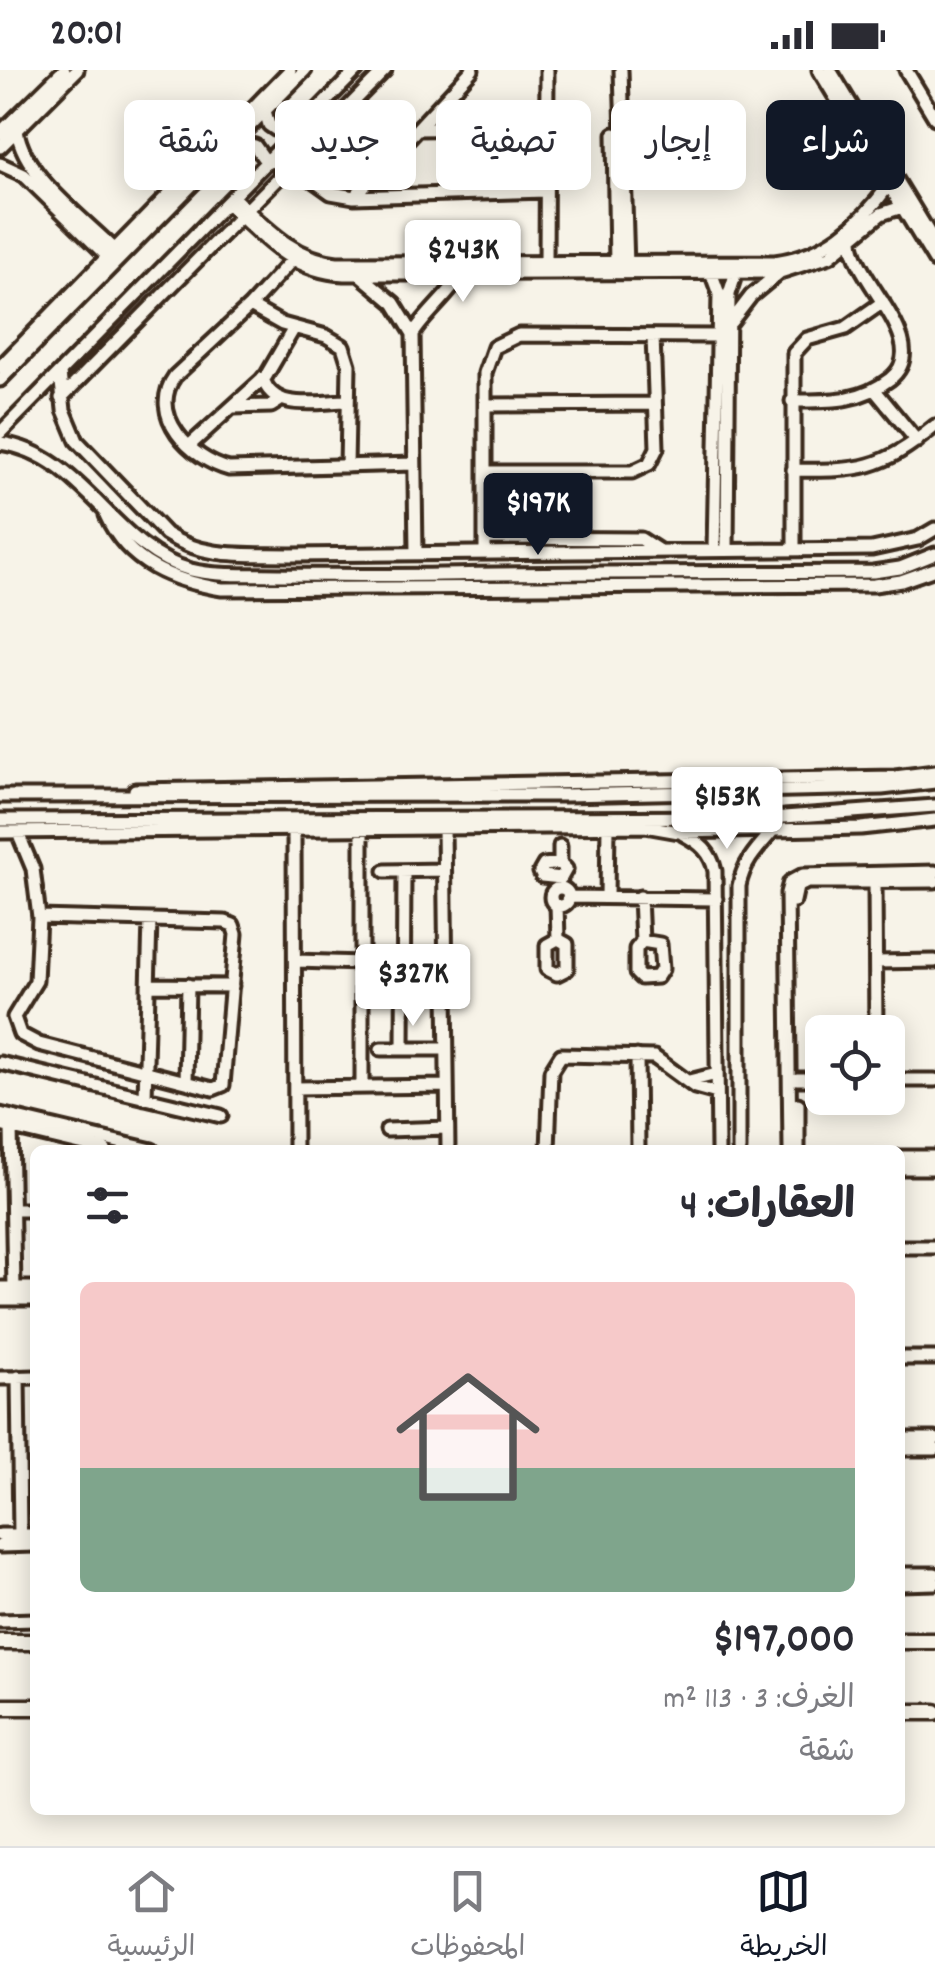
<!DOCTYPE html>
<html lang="ar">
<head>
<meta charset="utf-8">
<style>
	body { margin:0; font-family:Dekko,"Playpen Sans Arabic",sans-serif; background:#f7f7f7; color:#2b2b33; direction:rtl; height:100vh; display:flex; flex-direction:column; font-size:38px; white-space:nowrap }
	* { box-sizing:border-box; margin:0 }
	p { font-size:32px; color:#7c7c81 }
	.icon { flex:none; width:55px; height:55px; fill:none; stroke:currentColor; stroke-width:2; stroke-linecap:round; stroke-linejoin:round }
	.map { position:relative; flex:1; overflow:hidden; direction:ltr }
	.details { position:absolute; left:30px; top:1075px; width:875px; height:670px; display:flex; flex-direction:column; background:#fff; border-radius:15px; box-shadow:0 5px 25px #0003; direction:rtl }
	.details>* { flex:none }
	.banner { position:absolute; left:30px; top:30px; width:875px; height:90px; direction:rtl; display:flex; gap:20px }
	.tools { position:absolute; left:805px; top:945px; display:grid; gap:20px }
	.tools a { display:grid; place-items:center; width:100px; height:100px; border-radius:15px; background:#fff; box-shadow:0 5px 25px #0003; font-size:50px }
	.price { position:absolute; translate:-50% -85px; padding:0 22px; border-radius:10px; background:#fff; color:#222; font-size:32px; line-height:65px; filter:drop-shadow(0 2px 5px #0008) }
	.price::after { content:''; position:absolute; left:50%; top:60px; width:30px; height:22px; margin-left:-15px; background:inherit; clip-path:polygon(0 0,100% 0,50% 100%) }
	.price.current { background:#111827; color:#fff }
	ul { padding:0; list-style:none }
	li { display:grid; align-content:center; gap:20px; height:530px; padding:0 50px }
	li span { display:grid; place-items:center; height:310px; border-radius:15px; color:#555 }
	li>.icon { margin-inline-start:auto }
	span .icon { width:180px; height:180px; fill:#fffc; stroke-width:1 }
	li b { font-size:42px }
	h2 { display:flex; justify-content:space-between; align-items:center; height:120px; padding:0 50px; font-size:42px }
	.tag { padding:0 35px; border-radius:15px; background:#fff; box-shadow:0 5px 25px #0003; font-size:35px; line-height:90px }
	.tag.current { background:#111827; color:#fff }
	.status { display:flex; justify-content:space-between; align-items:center; height:70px; padding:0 50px; background:#fff; direction:ltr }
	.status svg { height:28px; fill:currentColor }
	.menu { display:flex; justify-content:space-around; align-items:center; height:140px; border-top:2px solid #e1e1e2; background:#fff; font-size:28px; color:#7c7c81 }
	.menu a { display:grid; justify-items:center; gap:5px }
	.menu .current { color:#111827 }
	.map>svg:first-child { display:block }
</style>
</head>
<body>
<div class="status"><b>20:01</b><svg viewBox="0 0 49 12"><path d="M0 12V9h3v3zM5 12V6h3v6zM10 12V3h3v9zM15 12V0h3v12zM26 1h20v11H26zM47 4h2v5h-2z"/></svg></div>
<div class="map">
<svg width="935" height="1776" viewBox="0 0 935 1776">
	<rect width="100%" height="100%" fill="#f7f3e8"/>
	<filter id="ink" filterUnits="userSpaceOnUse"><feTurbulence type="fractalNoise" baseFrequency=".01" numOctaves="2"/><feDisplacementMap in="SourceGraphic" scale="20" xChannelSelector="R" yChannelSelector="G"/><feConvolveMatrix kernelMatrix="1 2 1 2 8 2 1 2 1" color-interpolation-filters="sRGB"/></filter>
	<g filter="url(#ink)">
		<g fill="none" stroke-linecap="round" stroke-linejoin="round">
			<!-- minor casing -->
			<g stroke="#3b2a1e" stroke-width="19">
				<path id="minor" d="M 621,0 L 627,197
					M 819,0 L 935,191
					M 830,0 L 935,173
					M 906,0 L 935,48
					M 265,41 L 269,55 L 291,70
					M 418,59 L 545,57
					M 17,60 C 23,105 82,147 114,179
					M 0,63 L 64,0
					M 614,64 L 616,196
					M 236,71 L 255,76 L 267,93
					M 0,77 L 77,0
					M 270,91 L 296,98 L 331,123 L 354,127 L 545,121
					M 0,94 L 24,105 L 107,186
					M 354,127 L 472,0
					M 237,131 C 267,159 294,188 337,193 L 775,192 C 825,185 860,155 889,115
					M 228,134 C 263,167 293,202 344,204 L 780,202 L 830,186 L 881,144 L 902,137
					M 292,190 L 250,236 L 175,306 C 147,345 191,389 229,399 L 414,394
					M 546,193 L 547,0
					M 711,202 L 719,224 L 714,480
					M 358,203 L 394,233 L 413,264 L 416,483
					M 250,236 L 282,254 L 326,266 L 343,276 L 349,295 L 347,396
					M 731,252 L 751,226 L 780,202
					M 413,264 C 425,244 456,219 462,201
					M 0,297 L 290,0
					M 60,303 L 64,340 L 77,371 L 166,464 C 204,489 247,484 291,485 L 872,479 L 918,469 L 935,459
					M 263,308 C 272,343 320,331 348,331
					M 0,310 L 305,0
					M 874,319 L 917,371
					M 61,328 L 385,0
					M 792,331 C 829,331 859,333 890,309 C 935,273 853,211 852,170
					M 486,335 L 655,334
					M 233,337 L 271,336 L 279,331
					M 0,363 L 357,0
					M 0,373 C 84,384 113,479 191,500 C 220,507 252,504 282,505 C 335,505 388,506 441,505 C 585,502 729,503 873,502 L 900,498 L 935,484
					M 190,375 L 266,306 L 294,258
					M 793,400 C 861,401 881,400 935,356
					M 486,402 L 632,402 L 649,394 L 657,378 L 653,266
					M 106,445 C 128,494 173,511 222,519 L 874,515 L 901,511 L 935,499
					M 486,468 L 641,469 L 658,480
					M 794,478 L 794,283 L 807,269 L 846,258 L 883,232
					M 727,480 L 729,224 L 736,202
					M 485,481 L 485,303 L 494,277 L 519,265 L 718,266
					M 135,720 L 895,707 L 935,702
					M 0,726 L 566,725 L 882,718 L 935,712
					M 0,750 L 784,747 L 935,736
					M 444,757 L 448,1080
					M 294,759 L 295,1080
					M 0,762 L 645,756 L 679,762 L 774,760 L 861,758 L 935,750
					M 18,763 L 33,799 L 39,847 L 36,911 L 14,947 L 20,964 L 39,974 L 213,1019 L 223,1015 L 236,864 L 233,855 L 225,852 L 39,847
					M 683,764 C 700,773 711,782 715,801 L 718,1080
					M 560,793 L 566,799 L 561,808 L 542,806 L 540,802 L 544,795 Z
					M 560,793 L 560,776
					M 385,801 L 444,800
					M 875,812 L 876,962
					M551 827a9 9 0 1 1 18 0a9 9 0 1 1-18 0Z
					M 568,827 L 716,829
					M 607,827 L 608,756
					M 640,827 L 642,871
					M 794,831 L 797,817 L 807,812 L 935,811
					M 557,835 L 558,869
					M 558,869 L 567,874 L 567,899 L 557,904 L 547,899 L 547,875 Z
					M 642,871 L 660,874 L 662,899 L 657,907 L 641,908 L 636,903 L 636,879 Z
					M 296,891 L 362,893
					M 876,892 L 935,891
					M 148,915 L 232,916
					M 381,979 L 446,979
					M 403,979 L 404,801
					M 637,986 L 638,1080
					M 0,993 L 221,1046
					M 797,1009 L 822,1009
					M 888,1010 L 935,1010
					M 689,1011 L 717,1004
					M 186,1012 L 188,915
					M 362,1017 L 362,758
					M 295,1018 L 447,1016
					M 145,1028 L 150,850
					M 798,1034 L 798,1080
					M 0,1044 L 152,1080
					M 0,1055 L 105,1080
					M 11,1058 L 14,1218
					M 387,1060 L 447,1058
					M 548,1080 L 551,1001 L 561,985 L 654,987 L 695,1017 L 717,1023
					M 739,1080 L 739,816 C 744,790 760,776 776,757
					M 790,1080 L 787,823 L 790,812 L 803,805 L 935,802
					M 900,1087 L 935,1087
					M 900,1098 L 935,1098
					M 13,1140 L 35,1140
					M 900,1177 L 935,1177
					M 0,1218 L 35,1218
					M 0,1229 L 35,1229
					M 900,1288 L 935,1288
					M 18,1307 L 20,1465
					M 0,1308 L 35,1307
					M 900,1369 L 935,1369
					M 900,1379 L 935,1379
					M 0,1465 L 35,1465
					M 0,1476 L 35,1475
					M 900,1504 L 935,1504
					M 900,1514 L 935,1513
					M 0,1551 L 35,1550"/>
			</g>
			<!-- major casing -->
			<g stroke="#3b2a1e" stroke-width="21">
				<path id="major" d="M 900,1571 L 935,1571
					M 0,1572 L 35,1572
					M 0,1637 L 35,1637
					M 900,1642 L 935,1642"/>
			</g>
			<!-- minor -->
			<use href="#minor" stroke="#f7f3e8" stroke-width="11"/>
			<!-- major -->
			<use href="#major" stroke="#f7f3e8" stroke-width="14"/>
		</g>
	</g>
</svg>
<div class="tools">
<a><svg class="icon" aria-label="locate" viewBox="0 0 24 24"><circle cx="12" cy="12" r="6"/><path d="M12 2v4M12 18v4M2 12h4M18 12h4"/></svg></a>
</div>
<b class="price" style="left:463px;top:235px">$243K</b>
<b class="price current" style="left:538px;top:488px">$197K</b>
<b class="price" style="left:727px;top:782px">$153K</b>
<b class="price" style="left:413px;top:959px">$327K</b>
<div class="banner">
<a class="tag current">شراء</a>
<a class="tag">إيجار</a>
<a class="tag">تصفية</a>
<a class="tag">جديد</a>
<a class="tag">شقة</a>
</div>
<section class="details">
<h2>العقارات: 4<svg class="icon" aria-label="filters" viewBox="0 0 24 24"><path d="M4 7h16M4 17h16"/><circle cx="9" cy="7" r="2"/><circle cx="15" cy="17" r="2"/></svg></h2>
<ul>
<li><span style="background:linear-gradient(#f6c9c9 60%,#7fa58c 0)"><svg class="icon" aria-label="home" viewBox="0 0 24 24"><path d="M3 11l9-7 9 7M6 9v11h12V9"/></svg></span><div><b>$197,000</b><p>الغرف: 3 · 113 m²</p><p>شقة</p></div></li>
</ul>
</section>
</div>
<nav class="menu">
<a class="current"><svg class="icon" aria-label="map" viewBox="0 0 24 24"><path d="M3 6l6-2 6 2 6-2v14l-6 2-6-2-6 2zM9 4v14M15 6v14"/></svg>الخريطة</a>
<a><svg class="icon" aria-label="saved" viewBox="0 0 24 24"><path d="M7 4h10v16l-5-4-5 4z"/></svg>المحفوظات</a>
<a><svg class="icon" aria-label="home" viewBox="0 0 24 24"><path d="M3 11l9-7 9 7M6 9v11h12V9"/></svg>الرئيسية</a>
</nav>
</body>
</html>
